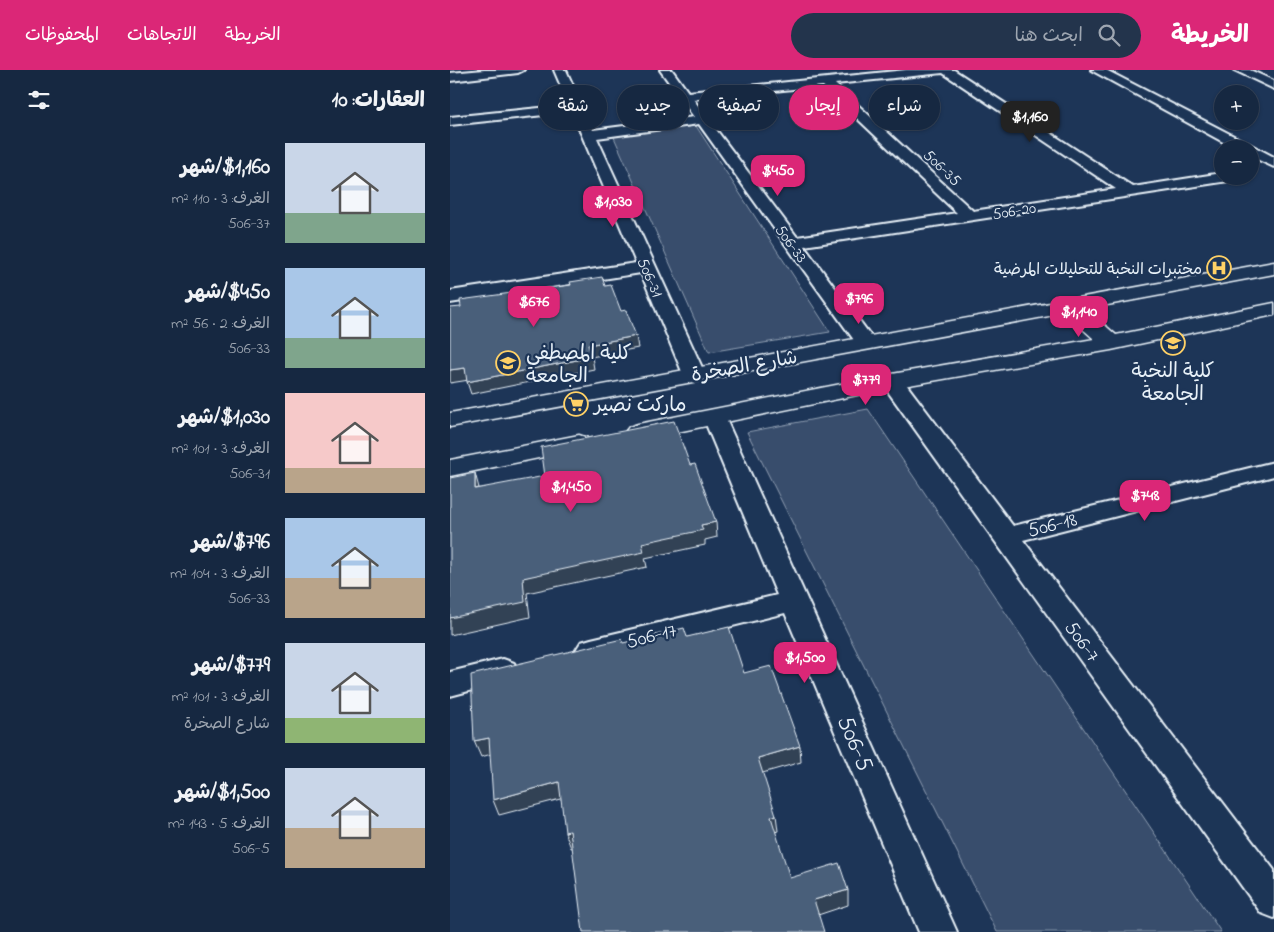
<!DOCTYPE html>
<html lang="ar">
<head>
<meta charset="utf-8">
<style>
	body { margin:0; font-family:"Indie Flower","Playpen Sans Arabic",sans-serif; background:#23344c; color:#f1f3f6; direction:rtl; height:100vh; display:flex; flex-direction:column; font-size:19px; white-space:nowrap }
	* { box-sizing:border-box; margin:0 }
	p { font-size:16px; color:#9ea6b1 }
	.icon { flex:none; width:28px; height:28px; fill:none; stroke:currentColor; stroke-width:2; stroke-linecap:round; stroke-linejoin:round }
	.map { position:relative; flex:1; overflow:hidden; direction:ltr }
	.sheet { display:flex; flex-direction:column; background:#162841; width:450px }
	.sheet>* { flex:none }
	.banner { position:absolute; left:15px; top:15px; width:475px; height:45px; direction:rtl; display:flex; gap:10px }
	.controls { position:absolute; left:764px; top:15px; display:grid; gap:10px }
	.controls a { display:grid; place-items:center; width:45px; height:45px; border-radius:50%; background:#162841; box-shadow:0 1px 4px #0004,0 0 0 1px #35445a; font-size:25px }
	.price { position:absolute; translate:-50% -42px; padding:0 11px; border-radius:10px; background:#db2777; color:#fff; font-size:16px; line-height:32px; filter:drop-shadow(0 1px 2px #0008) }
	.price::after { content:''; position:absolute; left:50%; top:30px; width:15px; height:11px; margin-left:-8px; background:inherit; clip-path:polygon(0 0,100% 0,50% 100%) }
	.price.active { background:#222; color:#fff }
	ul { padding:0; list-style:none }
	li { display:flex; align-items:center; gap:15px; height:125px; padding:0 25px }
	li span { display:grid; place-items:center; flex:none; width:140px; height:100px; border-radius:0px; color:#555 }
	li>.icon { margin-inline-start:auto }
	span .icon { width:60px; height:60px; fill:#fffc; stroke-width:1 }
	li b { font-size:21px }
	h2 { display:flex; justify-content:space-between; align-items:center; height:60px; padding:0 25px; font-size:21px }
	.pill { padding:0 18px; border-radius:22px; background:#162841; box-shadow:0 1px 4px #0004,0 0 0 1px #35445a; font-size:18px; line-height:45px }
	.pill.active { background:#db2777; color:#fff }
	header { display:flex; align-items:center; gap:30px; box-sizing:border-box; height:70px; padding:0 25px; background:#db2777; color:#fff }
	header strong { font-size:24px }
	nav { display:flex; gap:28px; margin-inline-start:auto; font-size:18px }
	.search { width:350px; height:45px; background:#23344c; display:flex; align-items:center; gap:12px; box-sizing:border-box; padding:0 18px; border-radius:28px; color:#9ea6b1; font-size:19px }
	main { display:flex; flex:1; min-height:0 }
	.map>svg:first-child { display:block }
</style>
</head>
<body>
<header>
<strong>الخريطة</strong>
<div class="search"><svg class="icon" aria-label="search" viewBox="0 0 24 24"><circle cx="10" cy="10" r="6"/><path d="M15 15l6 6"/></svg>ابحث هنا</div>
<nav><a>الخريطة</a><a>الاتجاهات</a><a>المحفوظات</a></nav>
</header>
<main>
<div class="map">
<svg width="824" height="862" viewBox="0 0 824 862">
	<rect width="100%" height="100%" fill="#1d3557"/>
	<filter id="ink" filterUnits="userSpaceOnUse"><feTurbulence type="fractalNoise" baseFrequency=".02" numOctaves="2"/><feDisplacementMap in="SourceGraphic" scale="10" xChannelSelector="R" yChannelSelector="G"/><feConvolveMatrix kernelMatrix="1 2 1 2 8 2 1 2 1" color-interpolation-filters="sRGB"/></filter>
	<g filter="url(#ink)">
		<!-- green -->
		<path fill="#374d6c" stroke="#909fb2" d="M 246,56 L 380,262 L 259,282 L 163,65 Z
			M 418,339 L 771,862 L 547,862 L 297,362 Z"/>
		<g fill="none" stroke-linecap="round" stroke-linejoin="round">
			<!-- minor casing -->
			<g stroke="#e8f1f8" stroke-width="4">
				<path id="minor" d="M 34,0 L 74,0 L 68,3 L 0,11 L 0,3 Z
					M 104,0 L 116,0 L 143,60 L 244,47 L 210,0 L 222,0 L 238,22 L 456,0 L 504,0 L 683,117 L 772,103 L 772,106 L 792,106 L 785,110 L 354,176 L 426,273 L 423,277 L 416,279 L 409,277 L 249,54 L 147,68 L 255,304 L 251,308 L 244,310 L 237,308 L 233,304 L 191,203 L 0,233 L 0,221 L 186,193 L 122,42 L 0,55 L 0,47 L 119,35 ZM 493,3 L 666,119 L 523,141 L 385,14 ZM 373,16 L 507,143 L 347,167 L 243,29 Z
					M 641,0 L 656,0 L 805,77 L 824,87 L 824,97 L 800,86 L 800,79 L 786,79 Z
					M 784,0 L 800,0 L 824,11 L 824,19 Z
					M 442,305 L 450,306 L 563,456 L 824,392 L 824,406 L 573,470 L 824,800 L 824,848 L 811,843 L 434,316 L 431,311 L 434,306 Z
					M 264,340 L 272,342 L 275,347 L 507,862 L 469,862 L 335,543 L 141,591 L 131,588 L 126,580 L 131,572 L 141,569 L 327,525 L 253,347 L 256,342 Z
					M 53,589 L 64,593 L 68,601 L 64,609 L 0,626 L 0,602 Z"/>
			</g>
			<!-- tertiary casing -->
			<g stroke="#e8f1f8" stroke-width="3">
				<path id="tertiary" d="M 824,192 L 824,204 L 636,239 L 666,265 L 824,233 L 824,245 L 661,280 L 442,318 L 188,370 L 179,367 L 175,362 L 179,357 L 188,354 L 442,304 L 644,269 L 615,243 L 0,357 L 0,343 Z
					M 129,365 L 138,368 L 142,373 L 138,378 L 0,406 L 0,390 Z"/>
			</g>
			<!-- minor -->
			<use href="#minor" fill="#1d3557" fill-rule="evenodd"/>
			<!-- tertiary -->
			<use href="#tertiary" fill="#1d3557" fill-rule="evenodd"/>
		</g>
		<!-- shaded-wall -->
		<path fill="#334255" stroke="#e8f1f8" d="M 186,266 L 188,278 L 141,287 L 138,275 Z
			M 142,287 L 144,299 L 21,324 L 17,312 Z
			M 15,298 L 19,310 L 0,313 L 0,300 Z
			M 25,403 L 29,418 L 25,419 Z
			M 266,452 L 267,467 L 255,470 L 255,475 L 195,488 L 197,497 L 77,523 L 80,547 L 0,565 L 0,548 L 73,508 L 251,455 Z
			M 39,668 L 45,683 L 31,687 L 24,671 Z
			M 350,676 L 351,692 L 309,704 L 308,688 Z
			M 109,712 L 114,728 L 49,745 L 43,730 Z
			M 326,745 L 328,761 L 322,763 L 321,747 Z
			M 120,761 L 125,777 L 121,778 L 115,762 Z
			M 398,820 L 398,835 L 365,846 L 364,830 Z"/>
		<!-- building -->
		<path fill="#495e7a" stroke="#e8f1f8" d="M 152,207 L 155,216 L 161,215 L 171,241 L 176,240 L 186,266 L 138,275 L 142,287 L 17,312 L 15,298 L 0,300 L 0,238 L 11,237 L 10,230 L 121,215 L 120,212 Z
			M 224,351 L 240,395 L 245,394 L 266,452 L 251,455 L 253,460 L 192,473 L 194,482 L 73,508 L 75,532 L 0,548 L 0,408 L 25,403 L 25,419 L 95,406 L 91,377 Z
			M 279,557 L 294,603 L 321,596 L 350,676 L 308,688 L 326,745 L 321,747 L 340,808 L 389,793 L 398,820 L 364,830 L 374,862 L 133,862 L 120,761 L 115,762 L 109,712 L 43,730 L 39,668 L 24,671 L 21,605 L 172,569 L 173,573 L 234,558 L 237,567 Z"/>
	</g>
	<!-- icons -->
	<defs>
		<g id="hospital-ring" transform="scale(1.25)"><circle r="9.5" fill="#1d3557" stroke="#ffd166" stroke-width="1.5"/><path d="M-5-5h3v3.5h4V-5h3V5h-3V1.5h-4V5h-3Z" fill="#ffd166"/></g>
		<g id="school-ring" transform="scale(1.25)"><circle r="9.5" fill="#1d3557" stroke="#ffd166" stroke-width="1.5"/><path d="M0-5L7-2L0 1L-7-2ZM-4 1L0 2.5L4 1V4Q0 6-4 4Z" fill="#ffd166"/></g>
		<g id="university-ring" transform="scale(1.25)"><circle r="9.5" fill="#1d3557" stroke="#ffd166" stroke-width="1.5"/><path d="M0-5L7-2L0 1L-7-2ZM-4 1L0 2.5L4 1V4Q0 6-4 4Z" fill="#ffd166"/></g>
		<g id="supermarket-ring" transform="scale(1.25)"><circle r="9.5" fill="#1d3557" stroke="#ffd166" stroke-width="1.5"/><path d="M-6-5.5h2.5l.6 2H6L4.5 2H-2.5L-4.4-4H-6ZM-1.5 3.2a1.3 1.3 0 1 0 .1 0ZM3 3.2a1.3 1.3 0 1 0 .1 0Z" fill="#ffd166"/></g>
	</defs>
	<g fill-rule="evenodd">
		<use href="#hospital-ring" x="769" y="198"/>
		<use href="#school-ring" x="723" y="273"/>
		<use href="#university-ring" x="58" y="293"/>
		<use href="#supermarket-ring" x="126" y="334"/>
	</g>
	<g text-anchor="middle" stroke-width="4.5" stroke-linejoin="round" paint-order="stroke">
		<!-- far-street labels -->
		<g font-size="16" fill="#e8f1f8" stroke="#1d3557">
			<text transform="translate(493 97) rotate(43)" y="6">506-35</text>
			<text transform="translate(564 140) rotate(-9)" y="6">506-20</text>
			<text transform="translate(342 173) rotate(54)" y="6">506-33</text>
			<text transform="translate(201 207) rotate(66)" y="6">506-31</text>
		</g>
		<!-- far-poi labels -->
		<g font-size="16" fill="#e8f1f8" stroke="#1d3557" text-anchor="end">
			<text x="752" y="204">مختبرات النخبة للتحليلات المرضية</text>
		</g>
		<!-- poi labels -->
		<g font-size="20" fill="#e8f1f8" stroke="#1d3557" text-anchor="start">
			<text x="76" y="289">كلية المصطفى<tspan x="76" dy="23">الجامعة</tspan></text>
			<text x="723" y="307" text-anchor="middle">كلية النخبة<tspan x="723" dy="23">الجامعة</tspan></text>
			<text x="144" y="341">ماركت نصير</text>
		</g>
		<!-- street labels -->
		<g font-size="20" fill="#e8f1f8" stroke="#1d3557">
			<text transform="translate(294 295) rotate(-10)" y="7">شارع الصخرة</text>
			<text transform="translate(602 454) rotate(-14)" y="7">506-18</text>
			<text transform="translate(201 565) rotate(-14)" y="7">506-17</text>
			<text transform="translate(633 571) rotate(54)" y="7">506-7</text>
		</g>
		<!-- near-street labels -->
		<g font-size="24" fill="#e8f1f8" stroke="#1d3557">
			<text transform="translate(406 673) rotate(67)" y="8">506-5</text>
		</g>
	</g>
</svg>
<div class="controls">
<a>+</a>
<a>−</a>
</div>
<b class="price active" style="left:580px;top:73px">$1,160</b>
<b class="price" style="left:328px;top:127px">$450</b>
<b class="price" style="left:163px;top:158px">$1,030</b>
<b class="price" style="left:409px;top:255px">$796</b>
<b class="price" style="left:84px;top:258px">$676</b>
<b class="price" style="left:629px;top:268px">$1,140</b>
<b class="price" style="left:416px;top:336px">$779</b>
<b class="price" style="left:121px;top:443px">$1,450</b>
<b class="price" style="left:695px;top:452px">$748</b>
<b class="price" style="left:355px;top:614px">$1,500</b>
<div class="banner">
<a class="pill">شراء</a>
<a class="pill active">إيجار</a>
<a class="pill">تصفية</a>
<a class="pill">جديد</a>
<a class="pill">شقة</a>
</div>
</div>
<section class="sheet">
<h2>العقارات: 10<svg class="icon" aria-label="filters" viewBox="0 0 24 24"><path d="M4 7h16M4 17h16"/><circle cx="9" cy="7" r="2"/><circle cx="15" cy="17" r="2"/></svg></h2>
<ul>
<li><span style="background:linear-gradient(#c9d6e8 70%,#7fa58c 0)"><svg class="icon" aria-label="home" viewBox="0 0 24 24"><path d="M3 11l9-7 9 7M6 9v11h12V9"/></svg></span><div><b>$1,160/شهر</b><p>الغرف: 3 · 110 m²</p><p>506-37</p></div></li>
<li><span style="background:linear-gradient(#a9c7e8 70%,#7fa58c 0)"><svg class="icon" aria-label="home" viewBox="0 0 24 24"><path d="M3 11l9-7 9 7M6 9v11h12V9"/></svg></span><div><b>$450/شهر</b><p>الغرف: 2 · 56 m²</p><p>506-33</p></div></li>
<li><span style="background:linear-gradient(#f6c9c9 75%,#b9a48a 0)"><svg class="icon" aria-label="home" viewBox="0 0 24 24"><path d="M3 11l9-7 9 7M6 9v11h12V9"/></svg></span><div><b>$1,030/شهر</b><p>الغرف: 3 · 101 m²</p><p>506-31</p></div></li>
<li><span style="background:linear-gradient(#a9c7e8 60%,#b9a48a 0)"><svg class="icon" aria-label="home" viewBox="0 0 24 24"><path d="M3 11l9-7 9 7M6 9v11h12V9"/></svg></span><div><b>$796/شهر</b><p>الغرف: 3 · 104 m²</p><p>506-33</p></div></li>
<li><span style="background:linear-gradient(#c9d6e8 75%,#8fb573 0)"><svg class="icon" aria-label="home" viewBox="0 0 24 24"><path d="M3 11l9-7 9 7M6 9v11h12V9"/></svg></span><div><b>$779/شهر</b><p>الغرف: 3 · 101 m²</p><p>شارع الصخرة</p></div></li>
<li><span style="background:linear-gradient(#c9d6e8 60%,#b9a48a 0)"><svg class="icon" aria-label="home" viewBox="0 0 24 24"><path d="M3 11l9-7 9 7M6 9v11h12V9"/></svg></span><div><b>$1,500/شهر</b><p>الغرف: 5 · 143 m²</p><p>506-5</p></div></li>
</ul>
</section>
</main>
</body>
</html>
